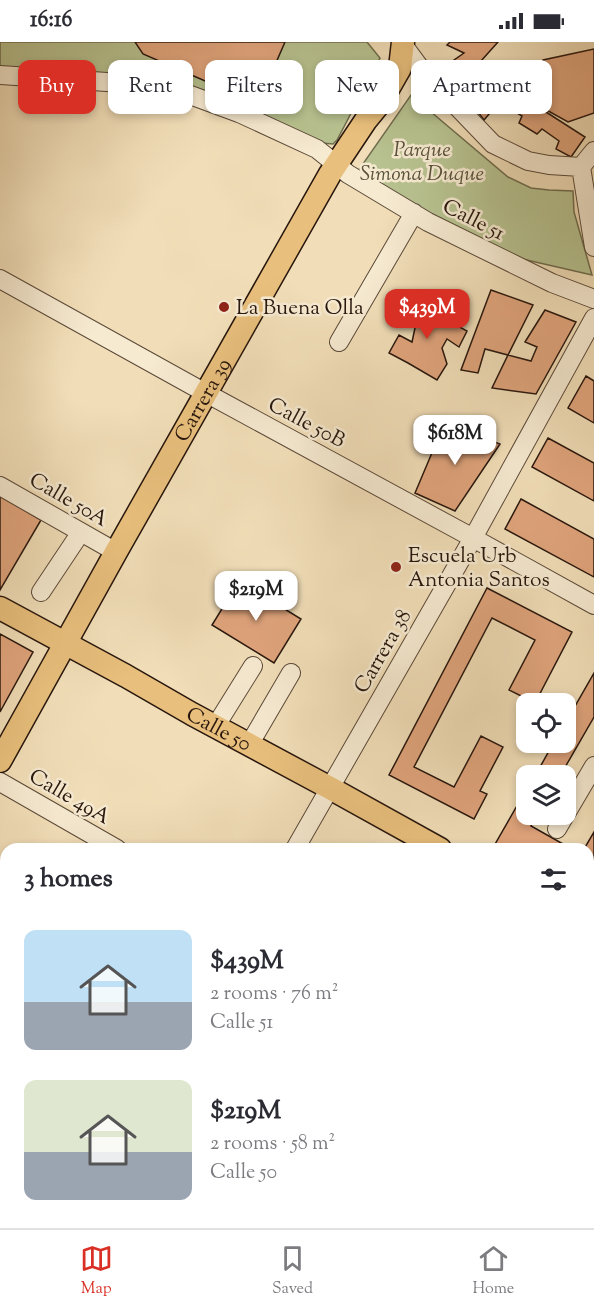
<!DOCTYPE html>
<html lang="en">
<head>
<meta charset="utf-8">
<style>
	body { margin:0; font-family:"Sorts Mill Goudy",serif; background:#f7f7f7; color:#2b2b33; height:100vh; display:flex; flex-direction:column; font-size:22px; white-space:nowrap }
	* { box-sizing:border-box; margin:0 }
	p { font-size:20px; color:#7c7c81 }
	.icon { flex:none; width:33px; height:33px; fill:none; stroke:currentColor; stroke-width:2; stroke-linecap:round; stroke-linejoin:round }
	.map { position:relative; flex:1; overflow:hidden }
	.sheet { position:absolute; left:0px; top:801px; width:594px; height:386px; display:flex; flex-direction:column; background:#fff; border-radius:18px 18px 0 0; box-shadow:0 3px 9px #0003 }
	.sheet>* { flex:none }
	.top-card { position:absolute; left:18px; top:18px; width:558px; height:54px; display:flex; gap:12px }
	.tools { position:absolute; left:516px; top:651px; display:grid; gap:12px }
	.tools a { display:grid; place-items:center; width:60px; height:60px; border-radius:12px; background:#fff; box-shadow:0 3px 9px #0003; font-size:30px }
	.price { position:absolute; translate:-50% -51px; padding:0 14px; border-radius:12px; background:#fff; color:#222; font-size:20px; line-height:39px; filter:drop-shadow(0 2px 3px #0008) }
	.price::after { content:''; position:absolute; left:50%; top:36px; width:18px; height:14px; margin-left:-9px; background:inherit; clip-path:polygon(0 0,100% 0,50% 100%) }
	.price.on { background:#d93025; color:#fff }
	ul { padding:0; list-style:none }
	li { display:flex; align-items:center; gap:18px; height:150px; padding:0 24px }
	li span { display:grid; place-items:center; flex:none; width:168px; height:120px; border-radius:12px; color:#555 }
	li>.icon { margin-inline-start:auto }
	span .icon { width:72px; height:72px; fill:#fffc; stroke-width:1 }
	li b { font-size:26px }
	h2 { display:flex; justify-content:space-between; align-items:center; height:72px; padding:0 24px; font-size:26px }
	.pill { padding:0 21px; border-radius:12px; background:#fff; box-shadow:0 3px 9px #0003; font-size:21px; line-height:54px }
	.pill.on { background:#d93025; color:#fff }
	.status { display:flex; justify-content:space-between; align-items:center; height:42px; padding:0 30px; background:#fff; direction:ltr }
	.status svg { height:16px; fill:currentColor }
	.tab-bar { display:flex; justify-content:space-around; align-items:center; height:84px; border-top:2px solid #e1e1e2; background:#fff; font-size:16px; color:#7c7c81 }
	.tab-bar a { display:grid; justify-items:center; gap:3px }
	.tab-bar .on { color:#d93025 }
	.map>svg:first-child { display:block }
</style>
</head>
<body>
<div class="status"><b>16:16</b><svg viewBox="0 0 49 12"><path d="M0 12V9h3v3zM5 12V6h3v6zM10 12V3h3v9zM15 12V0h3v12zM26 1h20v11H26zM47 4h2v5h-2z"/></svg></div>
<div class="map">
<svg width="594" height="1186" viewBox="0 0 594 1186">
	<rect width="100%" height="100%" fill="#f1deb8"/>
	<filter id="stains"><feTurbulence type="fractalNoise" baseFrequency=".00333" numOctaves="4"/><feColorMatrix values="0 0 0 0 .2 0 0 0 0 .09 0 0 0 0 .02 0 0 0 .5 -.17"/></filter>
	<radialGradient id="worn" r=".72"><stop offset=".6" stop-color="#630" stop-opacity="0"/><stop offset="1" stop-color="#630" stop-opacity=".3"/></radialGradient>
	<!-- green -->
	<path fill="#b7c290" stroke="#6f6c4e" stroke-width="1.5" d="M 0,0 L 367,0 L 380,16 L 337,98 L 333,102 L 322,101 L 256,69 L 229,58 L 7,27 L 0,24 Z
		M 411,53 L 508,135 L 531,146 L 549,148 L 573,149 L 574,170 L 592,233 L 518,216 L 397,156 L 358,129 Z"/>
	<!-- building -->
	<path fill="#e0a47c" stroke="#27160d" stroke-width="1.5" d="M 135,0 L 285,0 L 258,62 L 143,12 Z
		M 450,0 L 498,0 L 481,19 L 485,21 L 477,27 L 467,20 L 464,23 L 470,29 L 459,44 L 447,23 L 464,11 L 447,3 Z
		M 594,7 L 594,71 L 568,80 L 523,55 L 543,18 Z
		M 495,27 L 499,31 L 493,39 L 497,48 L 494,51 L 500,59 L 484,78 L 474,65 Z
		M 473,32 L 482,38 L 475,48 L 464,39 Z
		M 532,61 L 585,95 L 571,115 L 556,107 L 559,99 L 542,87 L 537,92 L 519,81 L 522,74 L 517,71 L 521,64 L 527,67 Z
		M 491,248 L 533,263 L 508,313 L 485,307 L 478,331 L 461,328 Z
		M 411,258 L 467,289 L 459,305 L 447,297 L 442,306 L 447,322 L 437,338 L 408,321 L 389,311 L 399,293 L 412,300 L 415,286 L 404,278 Z
		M 545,268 L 576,280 L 536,352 L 492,346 L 508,313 L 531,319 L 537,305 L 525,300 Z
		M 586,334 L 594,339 L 594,381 L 568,366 Z
		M 445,380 L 500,402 L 455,469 L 415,451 Z
		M 548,396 L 594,421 L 594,459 L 532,425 Z
		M 0,454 L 41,478 L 0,548 Z
		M 521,457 L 594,497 L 594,535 L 505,487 Z
		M 239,539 L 301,577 L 274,621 L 212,583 Z
		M 487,546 L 572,590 L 535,661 L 509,648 L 535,598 L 492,576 L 414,725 L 454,745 L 481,694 L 503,705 L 480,749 L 487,752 L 474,777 L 389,733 Z
		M 0,592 L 33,610 L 0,670 Z
		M 594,631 L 594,675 L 560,734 L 535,734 L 554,700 L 566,700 L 566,680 Z
		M 526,748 L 526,772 L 538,772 L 531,784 L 572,807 L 499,807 L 494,804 Z
		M 594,790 L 594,840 L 588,850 L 588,807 L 584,807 Z"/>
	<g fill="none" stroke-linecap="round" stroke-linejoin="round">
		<!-- minor casing -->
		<g stroke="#5a4838" stroke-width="20">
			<path id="minor" d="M 401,0 L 421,27 L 493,102 L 528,119 L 549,123 L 581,125
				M 0,33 L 122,41 L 182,50 L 239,71 L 317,107 L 348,132 L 428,180 L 552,241 L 594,257
				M 594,109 L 581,125 L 594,205
				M 0,237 L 193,344 L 473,496 L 594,563
				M 339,300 L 414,171
				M 0,444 L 116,510
				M 41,550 L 81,490
				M 215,685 L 253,624
				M 249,703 L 291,631
				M 0,740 L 117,807
				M 557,787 L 594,724
				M 295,807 L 473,496 L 594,276
				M 0,900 L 6,904
				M 0,935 L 6,938
				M 588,1031 L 594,1025
				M 588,1110 L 594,1109
				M 486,1180 L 496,1186
				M 544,1180 L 555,1186
				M 75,1186 L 78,1180
				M 423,1186 L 430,1180"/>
		</g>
		<!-- major casing -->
		<g stroke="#27160d" stroke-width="25">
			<g id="major">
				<path id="s1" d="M 0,566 L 126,634 L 192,672 L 330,746 L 440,807"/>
				<path id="s2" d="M 0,719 L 116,510 L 330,132 L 366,78 L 380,61 L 400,26 L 403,0"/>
				<path d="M 588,894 L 594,898"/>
			</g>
		</g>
		<!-- minor -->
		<use href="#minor" stroke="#f6ead1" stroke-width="18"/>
		<!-- major -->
		<use href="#major" stroke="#e8bf7c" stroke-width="22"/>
		<!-- tram -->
		<path stroke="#27160d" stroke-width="1.5" d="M 0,908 L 6,911
			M 510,1180 L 521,1186
			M 528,1180 L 539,1186"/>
	</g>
	<!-- markers -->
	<g fill="#8f2418" stroke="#f6ead1" stroke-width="2">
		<circle cx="224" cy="265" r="6"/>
		<circle cx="396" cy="525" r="6"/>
	</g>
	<g text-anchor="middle" stroke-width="5" stroke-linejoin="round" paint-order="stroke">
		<!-- park labels -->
		<g font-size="21" font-style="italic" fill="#59523b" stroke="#f6ead1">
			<text x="422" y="114">Parque<tspan x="422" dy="24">Simona Duque</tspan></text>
		</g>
		<!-- street labels -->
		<g font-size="21" fill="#27160d" stroke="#f6ead1">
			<text transform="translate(474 177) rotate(27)" y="7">Calle 51</text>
			<text dy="7" stroke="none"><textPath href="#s2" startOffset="414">Carrera 39</textPath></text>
			<text transform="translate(307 380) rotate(28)" y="7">Calle 50B</text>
			<text transform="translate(69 457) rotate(30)" y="7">Calle 50A</text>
			<text transform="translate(382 609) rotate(-60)" y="7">Carrera 38</text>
			<text dy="7" stroke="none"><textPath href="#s1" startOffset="250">Calle 50</textPath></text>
			<text transform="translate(70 754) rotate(30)" y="7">Calle 49A</text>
		</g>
		<!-- poi labels -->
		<g font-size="21" fill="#27160d" stroke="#f6ead1" text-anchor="start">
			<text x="236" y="272">La Buena Olla</text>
			<text x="408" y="520">Escuela Urb<tspan x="408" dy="24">Antonia Santos</tspan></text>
		</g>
	</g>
	<rect width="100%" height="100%" filter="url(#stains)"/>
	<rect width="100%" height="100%" fill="url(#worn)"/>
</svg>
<div class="tools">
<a><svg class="icon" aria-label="locate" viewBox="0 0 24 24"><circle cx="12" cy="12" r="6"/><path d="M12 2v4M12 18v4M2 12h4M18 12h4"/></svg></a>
<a><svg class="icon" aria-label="layers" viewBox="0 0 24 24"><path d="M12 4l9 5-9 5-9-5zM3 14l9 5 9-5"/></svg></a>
</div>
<b class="price on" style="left:427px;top:298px">$439M</b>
<b class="price" style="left:455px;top:424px">$618M</b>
<b class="price" style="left:256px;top:580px">$219M</b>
<div class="top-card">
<a class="pill on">Buy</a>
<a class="pill">Rent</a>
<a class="pill">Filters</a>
<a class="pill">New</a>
<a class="pill">Apartment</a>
</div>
<section class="sheet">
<h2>3 homes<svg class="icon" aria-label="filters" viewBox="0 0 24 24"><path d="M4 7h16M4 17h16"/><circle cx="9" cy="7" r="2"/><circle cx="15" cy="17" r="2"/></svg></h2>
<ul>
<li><span style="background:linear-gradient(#bfe0f5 60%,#9aa5b1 0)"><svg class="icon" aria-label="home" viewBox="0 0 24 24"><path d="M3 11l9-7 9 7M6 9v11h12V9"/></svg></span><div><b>$439M</b><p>2 rooms · 76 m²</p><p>Calle 51</p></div></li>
<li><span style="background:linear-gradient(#dfe7d0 60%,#9aa5b1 0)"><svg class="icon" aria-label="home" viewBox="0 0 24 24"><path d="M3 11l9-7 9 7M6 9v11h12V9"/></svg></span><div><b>$219M</b><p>2 rooms · 58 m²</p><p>Calle 50</p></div></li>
</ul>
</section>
</div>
<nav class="tab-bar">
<a class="on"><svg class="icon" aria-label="map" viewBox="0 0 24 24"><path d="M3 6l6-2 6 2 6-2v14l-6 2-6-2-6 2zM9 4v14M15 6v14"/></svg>Map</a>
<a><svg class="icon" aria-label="saved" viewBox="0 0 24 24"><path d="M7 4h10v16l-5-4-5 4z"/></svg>Saved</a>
<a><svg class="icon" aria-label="home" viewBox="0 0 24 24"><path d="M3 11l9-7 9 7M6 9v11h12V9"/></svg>Home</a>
</nav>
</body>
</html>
